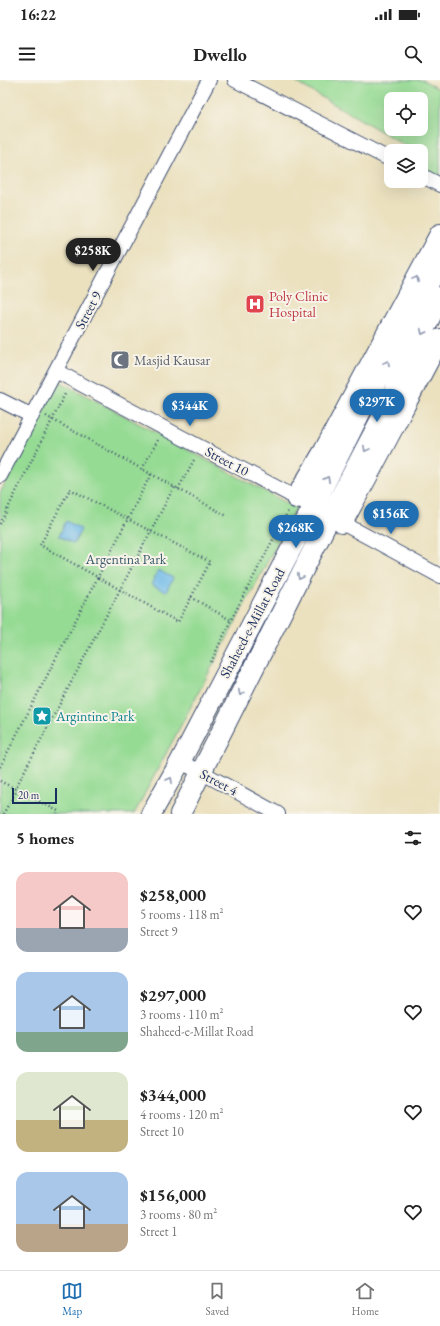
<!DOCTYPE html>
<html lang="en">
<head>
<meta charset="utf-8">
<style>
	body { margin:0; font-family:"EB Garamond",serif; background:#f6f6f6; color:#222; height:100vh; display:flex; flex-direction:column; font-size:15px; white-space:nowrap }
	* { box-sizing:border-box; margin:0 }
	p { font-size:13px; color:#767676 }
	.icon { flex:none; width:22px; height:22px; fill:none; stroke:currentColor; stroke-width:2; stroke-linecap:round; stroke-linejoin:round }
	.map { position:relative; height:734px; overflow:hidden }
	.sheet { display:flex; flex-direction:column; background:#fff; flex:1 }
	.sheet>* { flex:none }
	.buttons { position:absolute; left:384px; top:12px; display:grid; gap:8px }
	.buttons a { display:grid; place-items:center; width:44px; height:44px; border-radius:8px; background:#fff; box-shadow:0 4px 16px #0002; font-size:20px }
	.scale { position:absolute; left:12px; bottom:10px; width:45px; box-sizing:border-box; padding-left:4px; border:2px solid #1b2f5e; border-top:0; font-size:11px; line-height:14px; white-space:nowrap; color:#1b2f5e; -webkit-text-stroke:3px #f7f3e8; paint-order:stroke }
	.price { position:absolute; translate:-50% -34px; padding:0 9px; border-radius:14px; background:#1f6fb2; color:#fff; font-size:13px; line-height:26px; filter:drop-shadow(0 1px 2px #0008) }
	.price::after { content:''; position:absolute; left:50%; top:24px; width:12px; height:9px; margin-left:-6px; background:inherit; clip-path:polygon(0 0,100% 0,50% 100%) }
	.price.selected { background:#222; color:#fff }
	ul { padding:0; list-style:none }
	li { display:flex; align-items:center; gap:12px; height:100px; padding:0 16px }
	li span { display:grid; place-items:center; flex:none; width:112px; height:80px; border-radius:12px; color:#555 }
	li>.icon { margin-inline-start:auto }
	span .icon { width:48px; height:48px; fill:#fffc; stroke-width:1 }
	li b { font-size:17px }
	h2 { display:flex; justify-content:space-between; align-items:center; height:48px; padding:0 16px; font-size:17px }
	.status { display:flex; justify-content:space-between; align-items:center; height:28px; padding:0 20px; background:#fff; direction:ltr }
	.status svg { height:11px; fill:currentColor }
	header { display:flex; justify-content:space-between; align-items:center; height:52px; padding:0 16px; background:#fff; font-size:18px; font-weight:700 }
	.menu { display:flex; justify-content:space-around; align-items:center; height:56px; border-top:1px solid #e0e0e0; background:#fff; font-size:11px; color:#767676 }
	.menu a { display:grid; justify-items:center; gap:2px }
	.menu .selected { color:#1f6fb2 }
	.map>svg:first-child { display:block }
</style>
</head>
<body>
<div class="status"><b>16:22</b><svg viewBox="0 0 49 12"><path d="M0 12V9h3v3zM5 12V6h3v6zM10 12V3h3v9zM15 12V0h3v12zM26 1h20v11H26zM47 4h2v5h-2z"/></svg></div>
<header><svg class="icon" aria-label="menu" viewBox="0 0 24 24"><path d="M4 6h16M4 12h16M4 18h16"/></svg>Dwello<svg class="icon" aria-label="search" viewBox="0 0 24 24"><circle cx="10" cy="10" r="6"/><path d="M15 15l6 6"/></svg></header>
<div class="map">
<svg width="440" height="734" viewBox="0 0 440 734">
	<rect width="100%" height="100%" fill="#f7f3e8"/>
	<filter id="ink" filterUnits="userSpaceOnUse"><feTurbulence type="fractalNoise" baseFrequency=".025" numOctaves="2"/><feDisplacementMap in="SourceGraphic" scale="8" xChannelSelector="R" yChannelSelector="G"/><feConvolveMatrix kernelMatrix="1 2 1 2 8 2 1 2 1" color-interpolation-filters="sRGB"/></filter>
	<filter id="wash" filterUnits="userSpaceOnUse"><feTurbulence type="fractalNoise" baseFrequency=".012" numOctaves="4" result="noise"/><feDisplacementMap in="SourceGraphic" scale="16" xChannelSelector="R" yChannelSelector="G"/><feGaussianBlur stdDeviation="0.9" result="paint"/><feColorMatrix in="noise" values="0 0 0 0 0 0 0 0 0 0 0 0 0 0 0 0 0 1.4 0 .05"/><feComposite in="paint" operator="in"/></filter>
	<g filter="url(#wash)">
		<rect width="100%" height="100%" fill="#ebe1bf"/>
		<!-- green -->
		<path fill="#96db94" stroke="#588579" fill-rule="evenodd" d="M 292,0 L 423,0 L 440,10 L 440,100 L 422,89 L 426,77 L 421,75 L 421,71 L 415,71 ZM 391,19 L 421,19 L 421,49 L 391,49 Z
			M 59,301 L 296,428 L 134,734 L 0,734 L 0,413 Z"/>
		<!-- water -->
		<path fill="#70bbe9" stroke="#4675a4" d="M 66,441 L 81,449 L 74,464 L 59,456 Z
			M 158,490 L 173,498 L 166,512 L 151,505 Z"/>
	</g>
	<g filter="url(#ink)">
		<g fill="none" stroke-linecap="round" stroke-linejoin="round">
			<!-- street casing -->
			<g stroke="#3a4a6d" stroke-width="16">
				<path id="street" d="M 235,0 L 391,80
					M 421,95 L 440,105
					M 56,291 L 304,422
					M 0,320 L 32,336
					M 0,396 L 209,0
					M 335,439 L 440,496
					M 180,682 L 201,692 L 278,734"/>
			</g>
			<!-- secondary casing -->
			<g stroke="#3a4a6d" stroke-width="22">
				<path id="secondary" d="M 296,418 L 324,371 L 440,154
					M 342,443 C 376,382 407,320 440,259
					M 151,734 L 180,682 L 313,427 L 360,333 L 440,182
					M 180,734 L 330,437 L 377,347 L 440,217"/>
			</g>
			<!-- path -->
			<path stroke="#3a4a6d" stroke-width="2.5" stroke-dasharray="1 3" stroke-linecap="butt" d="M 46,336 L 227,436
				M 142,389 L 158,360
				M 70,409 L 210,482 L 178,542 L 40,465 Z
				M 178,409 L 194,380
				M 0,444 L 66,312
				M 191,517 L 232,541
				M 211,582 L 231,540 L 288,431
				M 0,687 L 151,394
				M 0,701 L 58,731 L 57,734
				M 15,709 L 174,407
				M 3,734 L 17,710"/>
			<!-- street -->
			<use href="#street" stroke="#fff" stroke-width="14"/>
			<!-- secondary -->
			<use href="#secondary" stroke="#fff" stroke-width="20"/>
		</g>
		<!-- one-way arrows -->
		<defs><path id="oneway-chevron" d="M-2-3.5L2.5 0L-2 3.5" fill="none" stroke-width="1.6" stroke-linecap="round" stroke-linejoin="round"/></defs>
		<g stroke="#8d97ae">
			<use href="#oneway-chevron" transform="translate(416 199) rotate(-62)"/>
			<use href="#oneway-chevron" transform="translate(423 252) rotate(116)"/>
			<use href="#oneway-chevron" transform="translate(387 283) rotate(-62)"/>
			<use href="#oneway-chevron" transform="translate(366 369) rotate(118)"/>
			<use href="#oneway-chevron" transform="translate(327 399) rotate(-63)"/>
			<use href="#oneway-chevron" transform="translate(300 497) rotate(117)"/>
			<use href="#oneway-chevron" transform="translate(241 613) rotate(117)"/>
			<use href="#oneway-chevron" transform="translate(170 700) rotate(-61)"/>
		</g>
	</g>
	<!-- icons -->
	<defs>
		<g id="hospital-square" transform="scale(1)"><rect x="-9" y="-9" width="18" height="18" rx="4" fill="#e0444e" stroke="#f7f3e8"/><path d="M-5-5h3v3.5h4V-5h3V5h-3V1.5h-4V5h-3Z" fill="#fff"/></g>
		<g id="mosque-square" transform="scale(1)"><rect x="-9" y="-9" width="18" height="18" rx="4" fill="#6b7280" stroke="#f7f3e8"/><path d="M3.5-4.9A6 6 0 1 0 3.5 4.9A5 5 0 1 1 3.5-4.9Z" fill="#fff"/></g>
		<g id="sight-square" transform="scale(1)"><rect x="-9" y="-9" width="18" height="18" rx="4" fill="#0f9aa8" stroke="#f7f3e8"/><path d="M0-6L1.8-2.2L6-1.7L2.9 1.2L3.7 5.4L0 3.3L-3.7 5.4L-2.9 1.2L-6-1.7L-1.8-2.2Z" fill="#fff"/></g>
	</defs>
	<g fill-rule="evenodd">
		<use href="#hospital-square" x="255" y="224"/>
		<use href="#mosque-square" x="120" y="280"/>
		<use href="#sight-square" x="42" y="636"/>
	</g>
	<g text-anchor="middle" stroke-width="4" stroke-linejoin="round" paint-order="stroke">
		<!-- health labels -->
		<g font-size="14" fill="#be3a42" stroke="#f7f3e8" text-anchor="start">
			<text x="269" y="221">Poly Clinic<tspan x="269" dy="16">Hospital</tspan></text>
		</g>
		<!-- street labels -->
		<g font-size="14" fill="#1b2f5e" stroke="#f7f3e8">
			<text transform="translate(88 230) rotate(-62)" y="5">Street 9</text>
			<text transform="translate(227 381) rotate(28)" y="5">Street 10</text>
			<text transform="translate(252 543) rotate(-62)" y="5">Shaheed-e-Millat Road</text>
			<text transform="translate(219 702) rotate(28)" y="5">Street 4</text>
		</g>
		<!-- worship labels -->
		<g font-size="14" fill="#5b616d" stroke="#f7f3e8" text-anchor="start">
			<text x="134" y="285">Masjid Kausar</text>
		</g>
		<!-- park labels -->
		<g font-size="14" fill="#3a5a6c" stroke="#f7f3e8">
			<text x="126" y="484">Argentina Park</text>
		</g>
		<!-- culture labels -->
		<g font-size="14" fill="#0d838f" stroke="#f7f3e8" text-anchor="start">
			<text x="56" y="641">Argintine Park</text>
		</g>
	</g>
</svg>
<div class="buttons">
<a><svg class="icon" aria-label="locate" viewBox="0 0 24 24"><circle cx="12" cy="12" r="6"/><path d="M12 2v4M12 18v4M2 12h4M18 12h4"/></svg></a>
<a><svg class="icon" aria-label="layers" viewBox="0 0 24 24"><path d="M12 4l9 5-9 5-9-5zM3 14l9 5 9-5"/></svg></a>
</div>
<div class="scale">20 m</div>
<b class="price selected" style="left:93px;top:192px">$258K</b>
<b class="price" style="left:377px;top:343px">$297K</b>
<b class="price" style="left:190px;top:347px">$344K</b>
<b class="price" style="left:391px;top:455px">$156K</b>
<b class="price" style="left:296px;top:469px">$268K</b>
</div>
<section class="sheet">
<h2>5 homes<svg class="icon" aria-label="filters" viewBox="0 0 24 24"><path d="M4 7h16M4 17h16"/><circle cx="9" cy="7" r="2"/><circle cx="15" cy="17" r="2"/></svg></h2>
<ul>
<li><span style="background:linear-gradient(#f6c9c9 70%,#9aa5b1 0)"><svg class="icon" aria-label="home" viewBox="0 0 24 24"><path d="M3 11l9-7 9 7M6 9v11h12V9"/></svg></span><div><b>$258,000</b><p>5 rooms · 118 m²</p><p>Street 9</p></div><svg class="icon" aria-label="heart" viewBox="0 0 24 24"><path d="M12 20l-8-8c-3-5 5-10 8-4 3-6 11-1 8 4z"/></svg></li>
<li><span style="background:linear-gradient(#a9c7e8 75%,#7fa58c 0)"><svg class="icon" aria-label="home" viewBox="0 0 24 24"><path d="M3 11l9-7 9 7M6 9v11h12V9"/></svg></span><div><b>$297,000</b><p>3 rooms · 110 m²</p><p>Shaheed-e-Millat Road</p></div><svg class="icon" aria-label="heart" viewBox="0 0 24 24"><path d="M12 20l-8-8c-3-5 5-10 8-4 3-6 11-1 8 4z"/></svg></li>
<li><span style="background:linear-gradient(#dfe7d0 60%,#c2b280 0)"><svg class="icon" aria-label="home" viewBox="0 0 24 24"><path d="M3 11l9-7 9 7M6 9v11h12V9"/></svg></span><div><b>$344,000</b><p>4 rooms · 120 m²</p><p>Street 10</p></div><svg class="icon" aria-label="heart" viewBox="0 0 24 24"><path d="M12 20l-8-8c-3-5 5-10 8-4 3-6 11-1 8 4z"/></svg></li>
<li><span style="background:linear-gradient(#a9c7e8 65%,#b9a48a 0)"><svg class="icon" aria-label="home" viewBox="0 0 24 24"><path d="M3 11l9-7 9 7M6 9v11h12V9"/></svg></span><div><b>$156,000</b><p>3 rooms · 80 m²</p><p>Street 1</p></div><svg class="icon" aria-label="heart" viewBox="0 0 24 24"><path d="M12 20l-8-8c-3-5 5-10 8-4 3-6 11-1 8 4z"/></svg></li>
</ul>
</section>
<nav class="menu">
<a class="selected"><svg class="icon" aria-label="map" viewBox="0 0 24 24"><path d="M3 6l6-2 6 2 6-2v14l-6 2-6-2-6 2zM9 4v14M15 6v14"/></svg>Map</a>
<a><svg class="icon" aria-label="saved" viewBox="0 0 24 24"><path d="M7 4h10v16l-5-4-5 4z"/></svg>Saved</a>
<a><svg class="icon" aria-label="home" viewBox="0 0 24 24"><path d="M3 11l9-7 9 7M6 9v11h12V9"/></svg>Home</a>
</nav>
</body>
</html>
